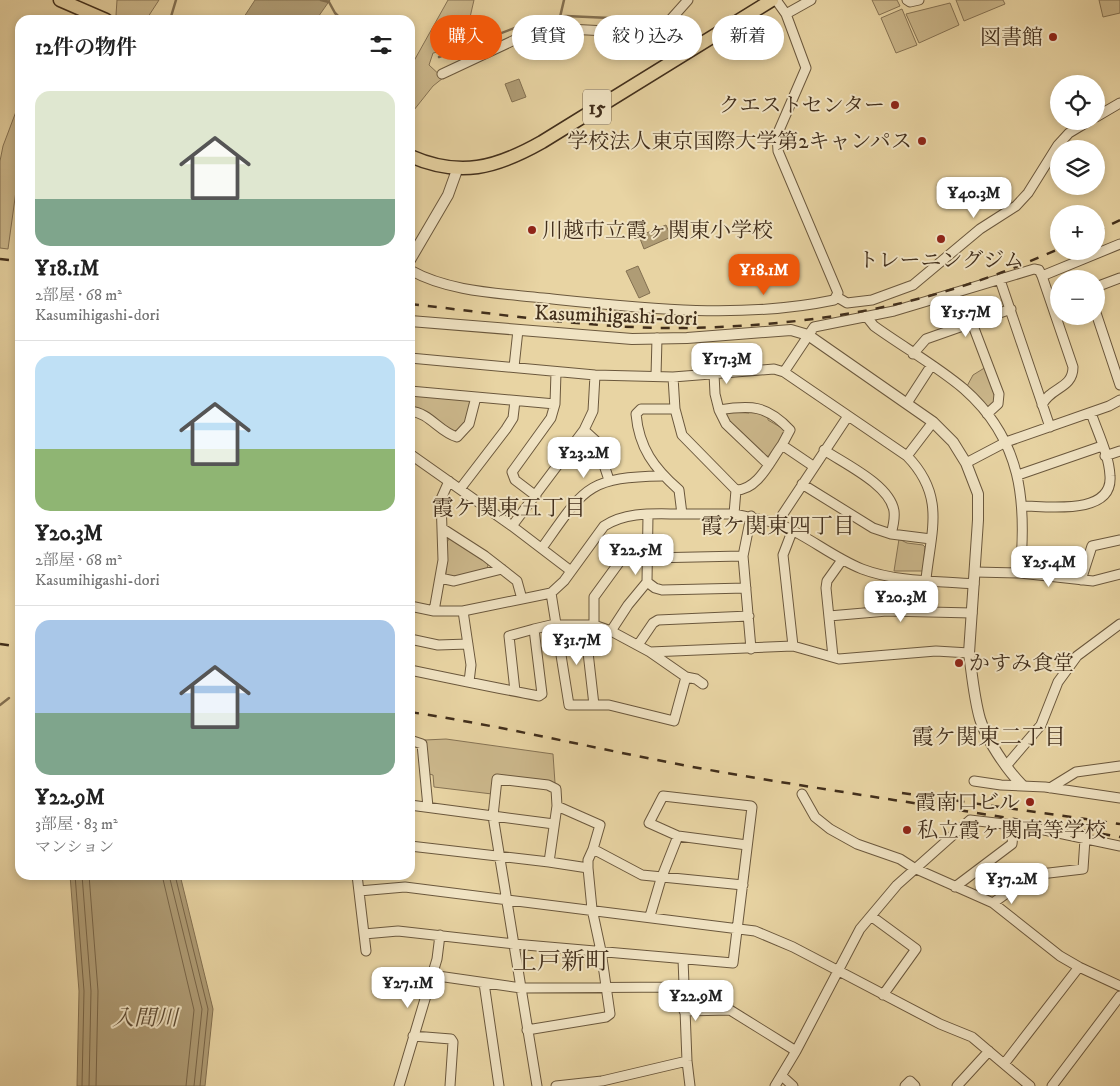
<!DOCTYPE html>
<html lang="ja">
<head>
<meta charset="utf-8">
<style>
	body { margin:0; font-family:"IM FELL DW Pica","Noto Serif JP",serif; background:#f6f6f6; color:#222; height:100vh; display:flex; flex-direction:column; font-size:19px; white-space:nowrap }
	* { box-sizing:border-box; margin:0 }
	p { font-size:16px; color:#767676 }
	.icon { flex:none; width:28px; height:28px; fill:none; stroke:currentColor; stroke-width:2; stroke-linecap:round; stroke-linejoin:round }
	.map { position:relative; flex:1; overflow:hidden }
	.side { position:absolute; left:15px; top:15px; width:400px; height:865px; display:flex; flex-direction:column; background:#fff; border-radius:15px; box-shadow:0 2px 8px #0003 }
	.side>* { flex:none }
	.top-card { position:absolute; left:430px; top:15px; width:475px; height:45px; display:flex; gap:10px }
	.tools { position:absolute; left:1050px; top:75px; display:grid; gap:10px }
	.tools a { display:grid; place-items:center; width:55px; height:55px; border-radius:50%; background:#fff; box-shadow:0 2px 8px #0003; font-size:25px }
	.price { position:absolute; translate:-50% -42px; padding:0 11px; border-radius:10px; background:#fff; color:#222; font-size:16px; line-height:32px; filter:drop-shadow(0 1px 2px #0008) }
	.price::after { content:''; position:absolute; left:50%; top:30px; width:15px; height:11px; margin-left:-8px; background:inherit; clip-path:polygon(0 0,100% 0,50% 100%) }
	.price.current { background:#ea580c; color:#fff }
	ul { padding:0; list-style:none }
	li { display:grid; align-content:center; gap:10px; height:265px; padding:0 20px }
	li+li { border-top:1px solid #e0e0e0 }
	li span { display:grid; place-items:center; height:155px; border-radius:15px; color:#555 }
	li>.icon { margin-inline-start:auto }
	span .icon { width:90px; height:90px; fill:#fffc; stroke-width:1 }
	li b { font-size:21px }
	h2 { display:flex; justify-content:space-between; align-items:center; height:60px; padding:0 20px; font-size:21px }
	.pill { padding:0 18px; border-radius:22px; background:#fff; box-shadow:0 2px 8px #0003; font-size:18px; line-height:45px }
	.pill.current { background:#ea580c; color:#fff }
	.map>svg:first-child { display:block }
</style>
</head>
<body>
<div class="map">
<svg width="1120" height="1086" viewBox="0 0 1120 1086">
	<rect width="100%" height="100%" fill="#e8d4a3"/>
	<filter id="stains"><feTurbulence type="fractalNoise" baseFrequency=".004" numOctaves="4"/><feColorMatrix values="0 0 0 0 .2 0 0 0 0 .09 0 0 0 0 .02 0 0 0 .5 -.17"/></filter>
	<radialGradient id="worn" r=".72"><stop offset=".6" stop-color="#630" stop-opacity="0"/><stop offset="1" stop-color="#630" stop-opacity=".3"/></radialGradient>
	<!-- green -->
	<path fill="#ccb88c" stroke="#867354" d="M 117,0 L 159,0 L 146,20 L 128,20 L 116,15 Z
		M 448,0 L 474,0 L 468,26 L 474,41 L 453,49 L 433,53 L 429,65 L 443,78 L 433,86 L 410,115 L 410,68 Z
		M 872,0 L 897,0 L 900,6 L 879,15 Z
		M 956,0 L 1003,0 L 1005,4 L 964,21 Z
		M 1099,0 L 1120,0 L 1120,13 L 1103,17 Z
		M 950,3 L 959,25 L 919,43 L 906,14 Z
		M 902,9 L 917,45 L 896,53 L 881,18 Z
		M 20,101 L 20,162 L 8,249 L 0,248 L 0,161 L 3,146 Z
		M 986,367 L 996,401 L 990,407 L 986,406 L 966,388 L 973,375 Z
		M 412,394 L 467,399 L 471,402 L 466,422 L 459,432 L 454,432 C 439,421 428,412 410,408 L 410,395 Z
		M 750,410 L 768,416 L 768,420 L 787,431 L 769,457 L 759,452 L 759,449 L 735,426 L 732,427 L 726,415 L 729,412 L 749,413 Z
		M 450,538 L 484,560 L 488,565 L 487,569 L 456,578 L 446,576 L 446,543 Z
		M 899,539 L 907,543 L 923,545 L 925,547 L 923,571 L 894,571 Z
		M 446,739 L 553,754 L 555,783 L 494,776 L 492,794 L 434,787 L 433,775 L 429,774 L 425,740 Z"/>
	<!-- water -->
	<path fill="#af9c75" stroke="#837051" d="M 255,0 L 330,0 L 316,20 L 242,20 Z
		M 519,79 L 526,97 L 512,102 L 505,84 Z
		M 666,225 L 671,237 L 644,249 L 639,236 Z
		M 638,266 L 650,293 L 639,298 L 626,271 Z
		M 70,875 L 180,875 L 213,1009 L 205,1086 L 77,1086 L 79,991 Z"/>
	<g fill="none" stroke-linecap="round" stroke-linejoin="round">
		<!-- shore -->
		<path stroke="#786548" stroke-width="1" d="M 75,875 L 84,991 L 82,1086
			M 82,875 L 91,991 L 89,1086
			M 89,875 L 98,991 L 96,1086
			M 162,875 L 194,1010 L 186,1086
			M 169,875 L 202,1009 L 194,1086
			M 175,875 L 208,1009 L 200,1086"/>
		<!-- stream -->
		<path stroke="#837051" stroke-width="2.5" d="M 321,0 L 329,2 L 335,13 L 342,20
			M 560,17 L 564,0
			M 170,20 L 176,0
			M 439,57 L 538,19 L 566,16 L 654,20
			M 0,705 L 9,698"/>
		<!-- minor casing -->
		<g stroke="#6b583d" stroke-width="11">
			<path id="minor" d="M 907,0 L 910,2 L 919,0
				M 786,14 L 811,0
				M 666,35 L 672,18 L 688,0
				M 442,74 L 523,36 L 549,28 L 645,33 L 704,42
				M 1096,117 L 1120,103
				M 410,270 C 449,292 499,293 543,298 C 639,308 739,320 834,300 L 838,293 L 778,151 L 777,135 L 806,68 L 786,14 L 776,0
				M 1042,276 L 1120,244
				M 1000,280 L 1050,427
				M 1096,287 L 1120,278
				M 837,297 L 847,303 L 872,300 L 913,285 L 980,229 L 1016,206 L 1028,193 L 1058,145 L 1069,133 L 1089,121
				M 1096,313 L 1120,385
				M 866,316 L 874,326 C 903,347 937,366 964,389 C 1022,440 1027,502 1020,573
				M 972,323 L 999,394 L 998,404 L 987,414
				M 913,354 L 926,339 L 1011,309
				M 410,358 L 595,375 L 673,377 L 774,369 L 784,372 L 907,456 C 946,496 931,531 926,579
				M 514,367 L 518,330
				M 784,372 L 814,327 L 894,311 L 1034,269 L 1039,270 L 1042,276 L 1073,367 C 1073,389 1050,387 1042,405
				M 714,374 L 715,394 L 719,410
				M 656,376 L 657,338
				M 673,377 L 675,409 L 641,409 L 636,414 C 639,448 654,468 679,490 L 682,514 L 734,514 L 777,523 L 848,416
				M 410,391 L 555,404
				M 907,403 L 931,366
				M 675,409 L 682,435 L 736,490
				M 410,411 C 430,413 439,432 457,437 L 469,424 L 476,397
				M 584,430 L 596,441 L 609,480
				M 824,450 C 845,464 890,485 894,511 C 895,519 893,527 891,534
				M 410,454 L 512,526 L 584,430 L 593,411 L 595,375
				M 907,456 L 933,422
				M 1105,456 L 1120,451
				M 966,463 L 1006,442 L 1109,406 L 1120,400
				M 768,464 L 726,424 L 719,410 C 751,405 767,405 790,430 L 782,445
				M 1018,475 L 1102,446
				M 802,484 L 873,528 L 891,534 L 931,539
				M 460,489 L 506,429 L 513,418 L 515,401
				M 536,496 L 515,480 L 512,472 L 551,418 L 555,404 L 556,372
				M 1023,506 C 1047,506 1113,516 1110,476 C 1109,455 1098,433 1091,413
				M 734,514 L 736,490 C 758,490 770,461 782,445 L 813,466
				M 777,523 C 807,535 832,557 862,569 C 896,582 938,581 974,584
				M 512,526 L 571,571
				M 443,529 L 485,556 L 517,581 L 522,599
				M 542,548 C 584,489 586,477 662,476
				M 649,558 L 743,556
				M 975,572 L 1020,573 L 1093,581 L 1120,574
				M 440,578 L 454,581 L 502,569
				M 1081,580 L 1092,546 L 1120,540
				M 647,582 L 655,588 L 662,590 L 746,588
				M 551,593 L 569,705 L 609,705 L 674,721 L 686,677
				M 410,606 L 434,611 L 463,611 L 551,593 L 564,581 L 604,526 C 627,511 655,514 682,514
				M 434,611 L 443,560 L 441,499 L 449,481
				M 463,611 L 471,665 L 469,682
				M 829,616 L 887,611 L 972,613
				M 594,625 L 594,597 L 626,553 L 648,547
				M 585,626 L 594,705
				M 534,629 L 551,625 L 594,625 L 611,631 L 650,652 L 793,646 L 839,659 L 936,651 L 969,653
				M 611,631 L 628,605 L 647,582 L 648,515
				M 410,639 L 438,645 L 468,644
				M 638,645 L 653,623 L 658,620 L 749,616
				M 793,646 L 783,555 L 793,529
				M 751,649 L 743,556 L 751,516
				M 650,652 L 686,677 L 696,679 L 703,684
				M 833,657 L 826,588 L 827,581 L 842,560
				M 410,670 C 453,679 496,688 539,696 L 542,694 L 534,629 L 509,636 L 515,691
				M 410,740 L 422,744 L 428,807
				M 1006,766 L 1041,725 L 1058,682 L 1077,656 L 1120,624
				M 974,781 L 1001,785 L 1045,787 L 1120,798
				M 1050,788 L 1076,772 L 1120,766
				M 802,794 L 815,817 L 830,829 L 857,844 L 900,859 L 914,868 L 993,903 L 1060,956 L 1079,967 L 1004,1064
				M 410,805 L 493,816 L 537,1086
				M 554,824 L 493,816 L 497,779 L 548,785 L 556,789 L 557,806
				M 410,846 L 549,862
				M 593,849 L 588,860 L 588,868 L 549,862 L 557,806 L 600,825 L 593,849 L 642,875 L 743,885
				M 357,875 L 366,951
				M 955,887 L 1012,844 L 1014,825
				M 359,891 L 405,887 L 755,931 L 793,947 L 940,1024 L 972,1037 L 1030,1086
				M 993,903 L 1032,875 L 1083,869 L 1085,839
				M 650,916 L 661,879 L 678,836
				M 871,916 L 916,949 L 883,995
				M 364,934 L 398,931 L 514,944 L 733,963 L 752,807 L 751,806 L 663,796 L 649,823 L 678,836 L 747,845
				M 683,959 L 687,1061 L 690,1086
				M 1079,967 L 1120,986
				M 431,975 L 521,988 L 682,987
				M 484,983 L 499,1086
				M 684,1011 L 730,1010 L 796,1051
				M 527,1030 L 606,1017 L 610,1014 L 601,951 L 592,909 L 588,868
				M 413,1036 L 451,1039 L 453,1042 L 450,1086
				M 782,1076 L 793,1086
				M 399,1086 L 437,959 L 440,935
				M 556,1086 L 602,1081 L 687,1061
				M 775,1086 L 796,1051 L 860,929 L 897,885 L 970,820 L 1030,827 L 1120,846
				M 905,1086 L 910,1081 L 915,1086
				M 957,1086 L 989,1051
				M 1052,1086 L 1120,996"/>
		</g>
		<!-- tertiary casing -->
		<g stroke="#6b583d" stroke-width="12">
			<path id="tertiary" d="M 410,260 L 448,195 L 457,170
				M 410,321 L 632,339 L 687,338 L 791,330 L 808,335 L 933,422 L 953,442 L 966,463 L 978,494 L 978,520 L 969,653 C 972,674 974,698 980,719 C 986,739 1007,770 1022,785"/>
		</g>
		<!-- primary casing -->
		<g stroke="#412e1b" stroke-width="15">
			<path id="primary" d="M 60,0 L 106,20
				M 410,156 C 460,178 496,168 542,142 L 772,0"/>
		</g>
		<!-- minor -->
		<use href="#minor" stroke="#f0e3c3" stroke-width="9"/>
		<!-- tertiary -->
		<use href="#tertiary" stroke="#f0e3c3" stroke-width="10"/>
		<!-- primary -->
		<use href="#primary" stroke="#e8d4a3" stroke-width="12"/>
		<!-- rail -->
		<path stroke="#412e1b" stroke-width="2.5" stroke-dasharray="9 9" stroke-linecap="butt" d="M 1096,232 L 1120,220
			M 0,259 L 20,261
			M 410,304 C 492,313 575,326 658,328 C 770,329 886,315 992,276 C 1015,268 1037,258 1059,249
			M 0,644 L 20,647
			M 410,712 C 515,728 617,754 721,772 C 854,795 987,813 1120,837
			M 902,793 L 1120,824"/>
	</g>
	<!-- markers -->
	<g fill="#8f2418" stroke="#f0e3c3" stroke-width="2">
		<circle cx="1053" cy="37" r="5"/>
		<circle cx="895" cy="105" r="5"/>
		<circle cx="922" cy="141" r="5"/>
		<circle cx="532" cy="230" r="5"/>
		<circle cx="941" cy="239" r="5"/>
		<circle cx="959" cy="663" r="5"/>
		<circle cx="1030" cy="802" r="5"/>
		<circle cx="907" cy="830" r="5"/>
	</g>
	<g text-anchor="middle" stroke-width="4" stroke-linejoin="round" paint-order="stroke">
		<!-- shield labels -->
		<rect fill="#f0e3c3" stroke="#76644d" stroke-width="1" x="583" y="89.5" width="28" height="35" rx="4"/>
		<g font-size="20" font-weight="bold" fill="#412e1b">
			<text x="597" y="114">15</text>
		</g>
		<!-- poi labels -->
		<g font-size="21" fill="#412e1b" stroke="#f0e3c3" text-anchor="end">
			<text x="1043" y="44">図書館</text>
			<text x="885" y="112">クエストセンター</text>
			<text x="912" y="148">学校法人東京国際大学第2キャンパス</text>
			<text x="542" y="237" text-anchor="start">川越市立霞ヶ関東小学校</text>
			<text x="941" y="267" text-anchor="middle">トレーニングジム</text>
			<text x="969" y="670" text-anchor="start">かすみ食堂</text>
			<text x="1020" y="809">霞南口ビル</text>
			<text x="917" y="837" text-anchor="start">私立霞ヶ関高等学校</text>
		</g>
		<!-- street labels -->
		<g font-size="21" fill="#412e1b" stroke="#f0e3c3">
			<text transform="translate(616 315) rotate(2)" y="7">Kasumihigashi-dori</text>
		</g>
		<!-- neighbourhood labels -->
		<g font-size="22" fill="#412e1b" stroke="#f0e3c3">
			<text x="509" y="515">霞ケ関東五丁目</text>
			<text x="778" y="533">霞ケ関東四丁目</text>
			<text x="989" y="744">霞ケ関東二丁目</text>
		</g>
		<!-- water labels -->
		<g font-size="22" font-style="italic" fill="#5c4a32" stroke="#f0e3c3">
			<text x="145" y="1025">入間川</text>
		</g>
		<!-- quarter labels -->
		<g font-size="24" fill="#412e1b" stroke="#f0e3c3">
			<text x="561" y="969">上戸新町</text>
		</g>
	</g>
	<rect width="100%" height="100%" filter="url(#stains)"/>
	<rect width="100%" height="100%" fill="url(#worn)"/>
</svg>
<div class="tools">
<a><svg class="icon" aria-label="locate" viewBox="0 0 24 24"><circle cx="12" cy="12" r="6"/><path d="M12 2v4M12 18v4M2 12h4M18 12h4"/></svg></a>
<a><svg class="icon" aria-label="layers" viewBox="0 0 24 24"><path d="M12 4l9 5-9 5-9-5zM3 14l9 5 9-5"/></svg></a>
<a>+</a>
<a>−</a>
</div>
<b class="price" style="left:974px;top:219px">¥40.3M</b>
<b class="price current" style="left:764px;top:296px">¥18.1M</b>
<b class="price" style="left:966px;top:338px">¥15.7M</b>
<b class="price" style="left:727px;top:385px">¥17.3M</b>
<b class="price" style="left:584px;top:479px">¥23.2M</b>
<b class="price" style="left:636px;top:576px">¥22.5M</b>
<b class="price" style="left:1049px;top:588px">¥25.4M</b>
<b class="price" style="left:901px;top:623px">¥20.3M</b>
<b class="price" style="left:577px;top:666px">¥31.7M</b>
<b class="price" style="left:1012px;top:905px">¥37.2M</b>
<b class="price" style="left:408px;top:1009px">¥27.1M</b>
<b class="price" style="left:696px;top:1022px">¥22.9M</b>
<div class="top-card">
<a class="pill current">購入</a>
<a class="pill">賃貸</a>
<a class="pill">絞り込み</a>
<a class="pill">新着</a>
</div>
<section class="side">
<h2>12件の物件<svg class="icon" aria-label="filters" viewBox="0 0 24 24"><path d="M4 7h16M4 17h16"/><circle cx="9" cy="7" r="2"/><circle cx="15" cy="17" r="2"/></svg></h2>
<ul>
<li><span style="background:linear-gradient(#dfe7d0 70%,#7fa58c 0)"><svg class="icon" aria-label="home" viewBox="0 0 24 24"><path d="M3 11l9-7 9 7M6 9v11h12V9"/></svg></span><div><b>¥18.1M</b><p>2部屋 · 68 m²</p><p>Kasumihigashi-dori</p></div></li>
<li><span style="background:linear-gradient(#bfe0f5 60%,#8fb573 0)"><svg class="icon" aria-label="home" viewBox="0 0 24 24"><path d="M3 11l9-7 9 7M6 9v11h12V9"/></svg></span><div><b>¥20.3M</b><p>2部屋 · 68 m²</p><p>Kasumihigashi-dori</p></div></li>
<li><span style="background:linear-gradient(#a9c7e8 60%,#7fa58c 0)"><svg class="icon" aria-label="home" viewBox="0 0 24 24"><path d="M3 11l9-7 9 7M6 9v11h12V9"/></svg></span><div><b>¥22.9M</b><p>3部屋 · 83 m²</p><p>マンション</p></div></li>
</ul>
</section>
</div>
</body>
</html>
